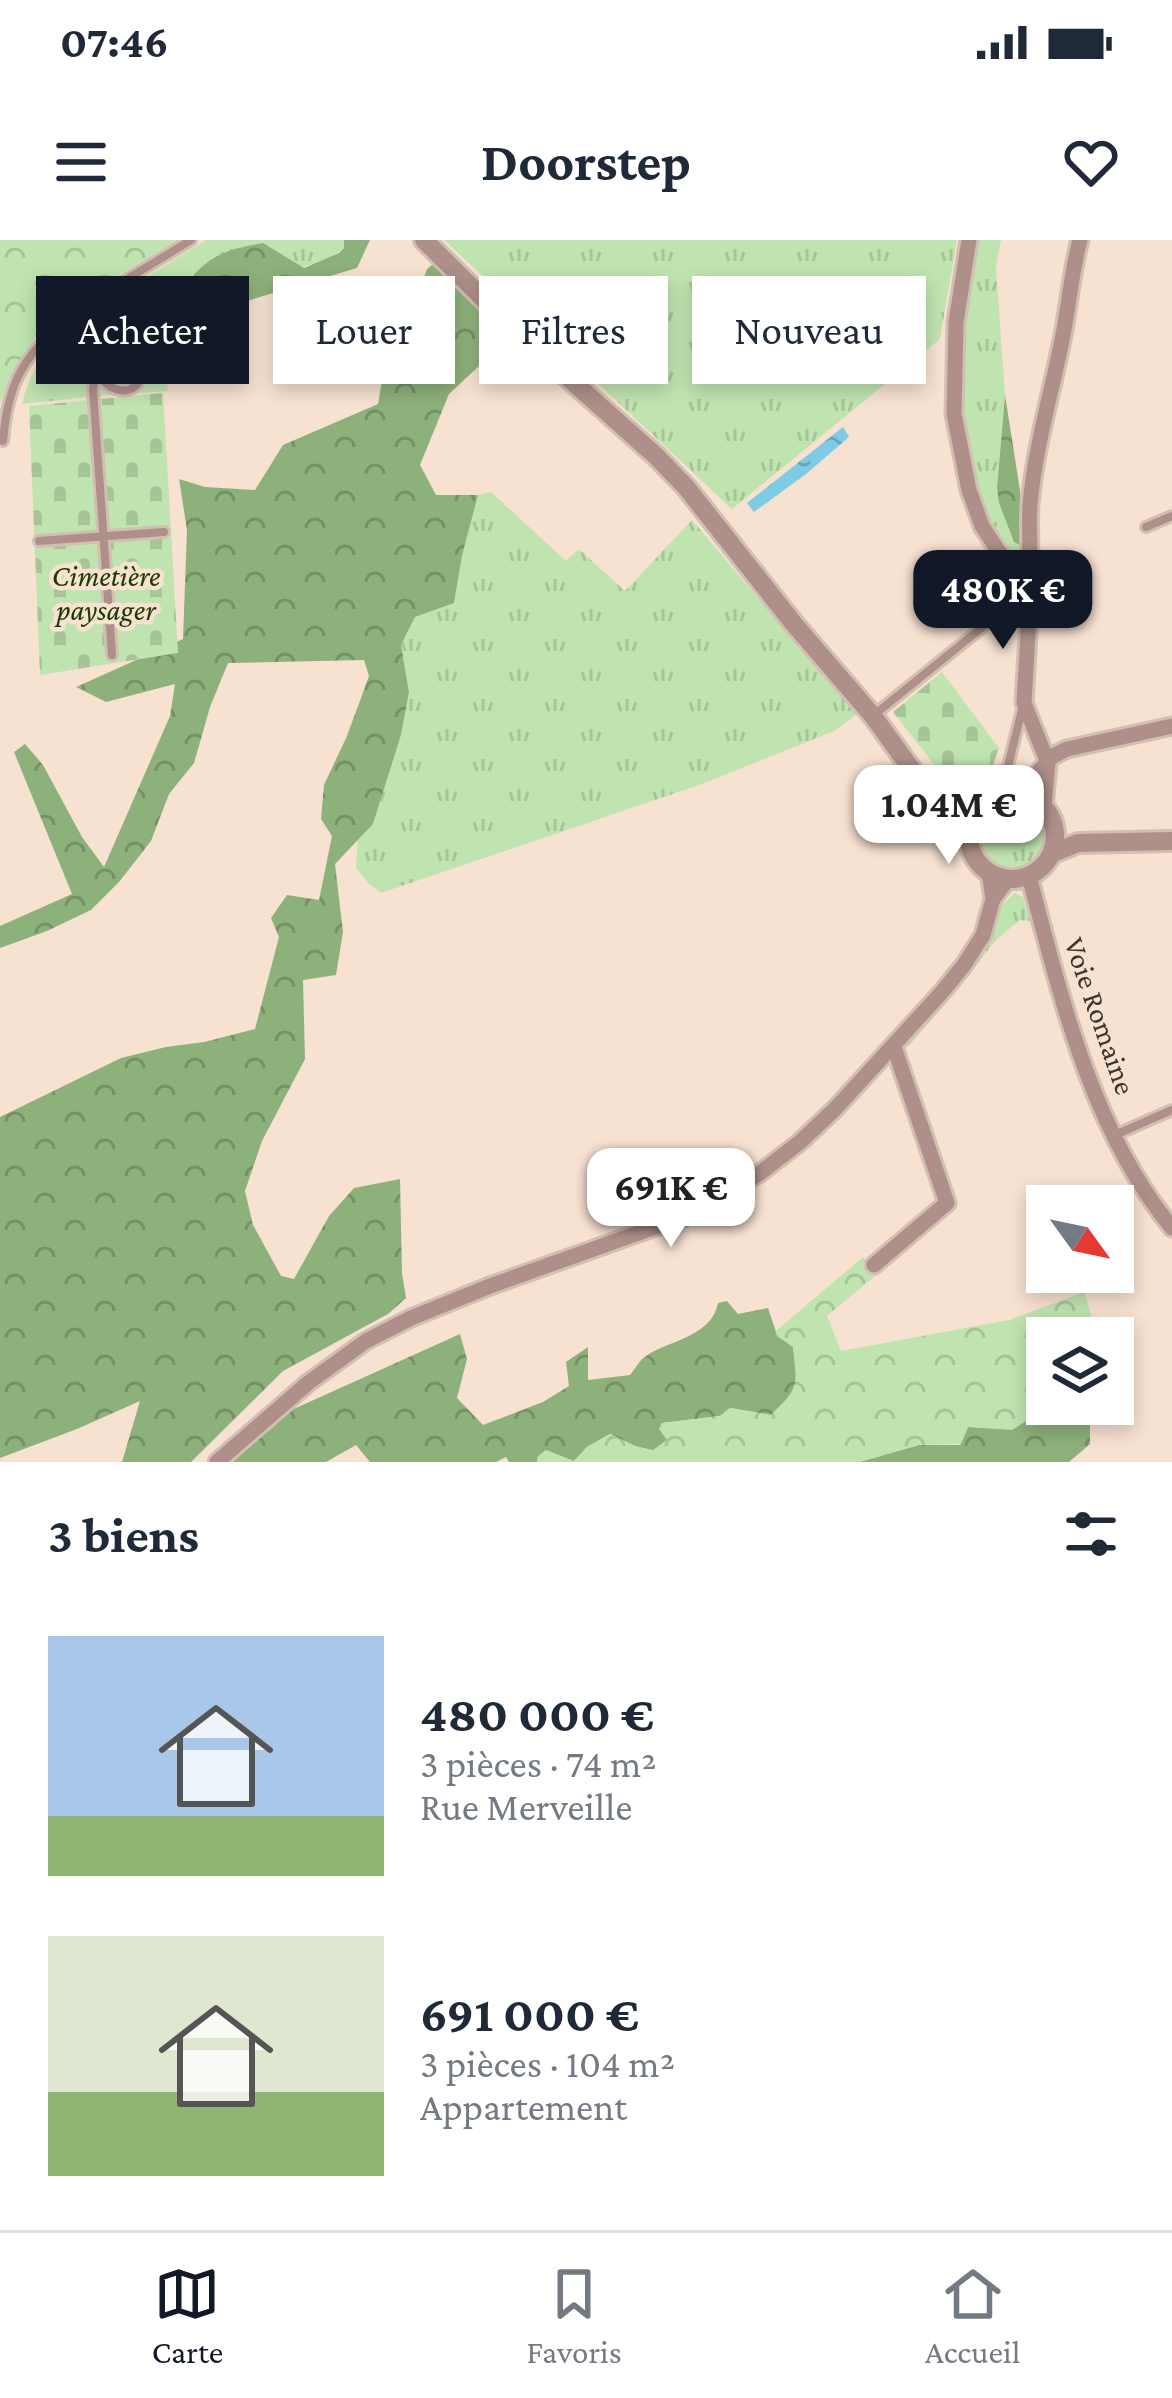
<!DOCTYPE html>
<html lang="fr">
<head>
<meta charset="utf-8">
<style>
	body { margin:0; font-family:"Crimson Pro",serif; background:#f2f2f3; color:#1f2937; height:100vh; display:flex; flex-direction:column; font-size:45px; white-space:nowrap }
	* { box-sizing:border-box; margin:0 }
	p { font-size:39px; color:#747a83 }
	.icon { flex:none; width:66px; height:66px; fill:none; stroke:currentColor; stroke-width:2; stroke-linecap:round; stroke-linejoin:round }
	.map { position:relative; height:1222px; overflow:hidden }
	.sheet { display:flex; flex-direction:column; background:#fff; flex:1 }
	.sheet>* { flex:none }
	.hud { position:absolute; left:36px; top:36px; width:1101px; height:108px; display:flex; gap:24px }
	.needle { width:78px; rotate:123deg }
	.buttons { position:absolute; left:1026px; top:945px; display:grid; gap:24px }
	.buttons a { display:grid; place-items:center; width:108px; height:108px; border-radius:0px; background:#fff; box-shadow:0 6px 18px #0003; font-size:60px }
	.price { position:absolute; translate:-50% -102px; padding:0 27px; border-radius:24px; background:#fff; color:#222; font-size:39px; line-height:78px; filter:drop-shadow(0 3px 6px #0008) }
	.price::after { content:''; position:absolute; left:50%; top:72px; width:36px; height:27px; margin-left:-18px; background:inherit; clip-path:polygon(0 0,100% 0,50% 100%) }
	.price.selected { background:#111827; color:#fff }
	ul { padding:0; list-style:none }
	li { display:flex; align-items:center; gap:36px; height:300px; padding:0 48px }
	li span { display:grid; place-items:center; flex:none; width:336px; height:240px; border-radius:0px; color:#555 }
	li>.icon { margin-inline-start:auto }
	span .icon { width:144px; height:144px; fill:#fffc; stroke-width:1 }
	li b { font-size:51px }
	h2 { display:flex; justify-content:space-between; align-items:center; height:144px; padding:0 48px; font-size:51px }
	.chip { padding:0 42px; border-radius:0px; background:#fff; box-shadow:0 6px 18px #0003; font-size:42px; line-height:108px }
	.chip.selected { background:#111827; color:#fff }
	.status { display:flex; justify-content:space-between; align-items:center; height:84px; padding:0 60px; background:#fff; direction:ltr }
	.status svg { height:33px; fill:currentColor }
	header { display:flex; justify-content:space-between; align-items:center; height:156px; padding:0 48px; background:#fff; font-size:54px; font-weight:700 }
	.dock { display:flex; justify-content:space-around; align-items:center; height:168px; border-top:3px solid #e0e1e3; background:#fff; font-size:33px; color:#747a83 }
	.dock a { display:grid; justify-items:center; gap:6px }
	.dock .selected { color:#111827 }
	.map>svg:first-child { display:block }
</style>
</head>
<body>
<div class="status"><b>07:46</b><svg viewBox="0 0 49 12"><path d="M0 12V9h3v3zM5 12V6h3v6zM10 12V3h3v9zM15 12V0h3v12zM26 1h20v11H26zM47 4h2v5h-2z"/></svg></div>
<header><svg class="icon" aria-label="menu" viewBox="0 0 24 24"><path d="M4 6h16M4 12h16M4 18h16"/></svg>Doorstep<svg class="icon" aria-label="heart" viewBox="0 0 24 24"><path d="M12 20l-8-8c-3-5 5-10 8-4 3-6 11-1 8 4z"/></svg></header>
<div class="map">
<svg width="1172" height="1222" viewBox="0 0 1172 1222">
	<defs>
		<pattern id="grass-tufts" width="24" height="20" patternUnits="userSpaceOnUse" patternTransform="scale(3)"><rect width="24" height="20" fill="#c0e4b0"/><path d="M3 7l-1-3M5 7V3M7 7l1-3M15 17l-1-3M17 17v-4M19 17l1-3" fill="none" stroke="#a6c498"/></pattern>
		<pattern id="forest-crowns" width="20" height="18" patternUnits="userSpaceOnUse" patternTransform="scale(3)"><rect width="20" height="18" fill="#8db17b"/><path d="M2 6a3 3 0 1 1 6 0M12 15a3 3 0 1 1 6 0" fill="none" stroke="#759165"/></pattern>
		<pattern id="cemetery-stones" width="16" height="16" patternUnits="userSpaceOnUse" patternTransform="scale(3)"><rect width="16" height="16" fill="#c0e4b0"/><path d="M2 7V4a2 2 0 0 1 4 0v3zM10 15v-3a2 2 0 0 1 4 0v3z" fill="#a6c498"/></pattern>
		<pattern id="park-crowns" width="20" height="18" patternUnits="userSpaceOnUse" patternTransform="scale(3)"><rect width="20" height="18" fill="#c0e4b0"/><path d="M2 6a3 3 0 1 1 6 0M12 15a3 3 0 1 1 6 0" fill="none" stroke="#a6c498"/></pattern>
		<pattern id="water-ripples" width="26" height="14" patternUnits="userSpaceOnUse" patternTransform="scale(3)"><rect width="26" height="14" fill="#7ecbe6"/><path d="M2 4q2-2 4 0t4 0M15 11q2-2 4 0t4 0" fill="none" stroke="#69a6bb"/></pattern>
	</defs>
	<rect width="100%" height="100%" fill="#f7e1d1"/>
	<!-- grass -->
	<path fill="url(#grass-tufts)" d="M 206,0 L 344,0 L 344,8 C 307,38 238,32 192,35 C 178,58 157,73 162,101 L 143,91 L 122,66 L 122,52 Z
		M 444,0 L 957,0 L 940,99 L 732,269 Z
		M 976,0 L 1001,0 L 996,27 L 1005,155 L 997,248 L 999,263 L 1014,302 L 1025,304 L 1022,321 L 1014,327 C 1004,311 993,295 986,278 C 948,191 960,90 976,0 Z
		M 109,61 L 89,128 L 89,157 L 22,164 C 34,113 67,89 109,61 Z
		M 115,78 C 131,95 144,112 139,137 C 124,146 118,148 104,135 Z
		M 142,100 L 157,110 L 163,109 L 168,151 L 97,156 L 98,146 C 140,162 158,142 142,100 Z
		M 491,252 L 566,321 L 579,309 L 625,351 L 692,280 L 857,474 L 834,491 L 702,544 L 381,653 L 368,643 L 356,628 L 358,600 L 373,584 L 401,495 L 409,452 L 401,405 L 415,377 L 454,363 L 462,316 L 478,255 Z
		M977 597a34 34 0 1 1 68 0a34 34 0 1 1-68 0Z
		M 1015,653 L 1023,657 L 1030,681 L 1020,680 L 997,699 L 958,749 L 908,807 L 907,800 L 989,695 L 1002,665 Z"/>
	<!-- forest -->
	<path fill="url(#forest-crowns)" d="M 344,0 L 370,0 L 357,28 L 160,87 C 163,72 172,66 180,53 C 206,16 220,11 263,3 L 304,28 L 339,13 L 344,8 Z
		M 433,24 L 511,96 L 449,154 L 420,225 L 436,255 L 478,255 L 462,316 L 454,363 L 415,377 L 401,405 L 409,452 L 401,495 L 373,584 L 335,624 L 343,692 L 336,735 L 303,740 L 305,819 L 262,901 L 245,951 L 253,985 L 281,1036 L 294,1039 L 329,976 L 354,948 L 400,939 L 402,1033 L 406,1058 L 388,1074 L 283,1131 L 191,1222 L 122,1222 L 140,1161 L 77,1189 L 0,1218 L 0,877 L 121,818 L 166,807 L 204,802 L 255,789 L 279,697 L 271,678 L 287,655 L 319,660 L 332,596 L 321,579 L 324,545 L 347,496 L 369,436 L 364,420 L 228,423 L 210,467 L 194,523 L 169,554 L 151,601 L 119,642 L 91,670 L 47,691 L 0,708 L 0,686 L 72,654 L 14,512 L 25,504 L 43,525 L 82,597 L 104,627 L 170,476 L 175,444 L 106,462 L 76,447 L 183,399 L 187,290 L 179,239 L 205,247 L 255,250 L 283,205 L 378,164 L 390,93 L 391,48 L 418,56 L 427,29 Z
		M 1005,155 L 1024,276 L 1025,304 L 1020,305 L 1014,302 L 999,263 L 997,248 Z
		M 727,1061 L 738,1074 L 768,1068 L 777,1095 L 793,1106 C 798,1146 800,1147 771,1175 L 730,1168 L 720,1176 L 662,1183 L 667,1200 L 653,1211 L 635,1206 L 610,1194 L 587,1207 L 574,1221 L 538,1216 L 537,1222 L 509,1222 L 506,1217 L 496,1222 L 370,1222 L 356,1205 L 326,1222 L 226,1222 L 287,1172 L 460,1094 L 467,1119 L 457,1158 L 483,1185 L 543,1162 L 569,1146 L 566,1122 L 588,1107 L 588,1140 L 630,1135 C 631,1134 641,1120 642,1119 C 665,1100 711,1099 718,1063 Z
		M 1054,1164 L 1071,1168 L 1090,1180 L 1090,1204 L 1069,1222 L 859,1222 L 919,1205 L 960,1205 L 968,1187 L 1011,1189 L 1026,1181 L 1046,1185 L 1059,1182 L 1048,1176 Z"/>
	<!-- cemetery -->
	<path fill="url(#cemetery-stones)" d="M 163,153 L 178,413 L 40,435 L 29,166 Z
		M 942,432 L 999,508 L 992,528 L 975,532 L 959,547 L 940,532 L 893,472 Z"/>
	<!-- park -->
	<path fill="url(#park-crowns)" d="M 0,0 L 178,0 L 98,47 L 40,89 L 12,137 L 0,163 Z
		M 863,1017 L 875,1036 L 827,1076 L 841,1111 L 1009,1080 L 1084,1052 L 1099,1098 L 1047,1098 L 1047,1164 L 1054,1164 L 1048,1176 L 1026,1181 L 1012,1190 L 968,1187 L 961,1204 L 919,1205 L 859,1222 L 537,1222 L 538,1216 L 546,1210 L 574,1221 L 587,1207 L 610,1194 L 635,1206 L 653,1210 L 667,1200 L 659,1189 L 662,1183 L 720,1176 L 730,1168 L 771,1175 C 800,1147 797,1146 793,1107 L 777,1096 L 776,1091 Z"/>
	<!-- water -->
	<path fill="url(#water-ripples)" d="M 843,187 L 849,197 L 806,234 L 754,272 L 747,263 Z"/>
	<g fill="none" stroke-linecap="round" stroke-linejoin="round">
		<!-- service casing -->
		<g stroke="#d2bfb1" stroke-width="14">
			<path id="service" d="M 96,134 C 101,138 106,144 111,147 C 145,164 149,116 137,95 C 132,84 120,74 113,64
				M 3,201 C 5,177 9,151 22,129 C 50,78 141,32 191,0
				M 1146,287 L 1172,276
				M 39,301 L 164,292
				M 112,415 L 93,150 L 95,133 L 117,47
				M 874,475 L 1021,356
				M 986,540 L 1006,529
				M 1001,554 L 1022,470
				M 1115,895 L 1172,870"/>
		</g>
		<!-- minor casing -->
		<g stroke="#d2bfb1" stroke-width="21">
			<path id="minor" d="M 969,0 L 956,82 L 954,174 L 969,250 L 982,286 L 1003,318 L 1029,377 L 1024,463 L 1048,523 L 1044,567
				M 1022,355 C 1034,327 1028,294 1030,264 C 1035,208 1051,155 1062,100 C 1069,67 1071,33 1080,0
				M 1020,552 L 1053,516 L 1067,509 L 1172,486
				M 989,632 L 993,659
				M 1029,636 C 1061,757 1091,889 1172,988
				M 874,1025 L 947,963 L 894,807
				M 217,1222 L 308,1143 L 366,1101 L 411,1078 L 490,1046 L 689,975 L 760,933 L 800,902 L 835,869 L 942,752 L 964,725 L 983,695 L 993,659 L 1009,638"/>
		</g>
		<!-- tertiary casing -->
		<g stroke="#d2bfb1" stroke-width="24">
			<path id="tertiary" d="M 424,0 L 517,92 L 656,216 L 686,247 L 794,384 L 873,476 L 928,552 L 943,562 L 969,595
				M969 596a43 43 0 1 1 86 0a43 43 0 1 1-86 0Z
				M 1051,614 L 1078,603 L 1172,601"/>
		</g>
		<!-- service -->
		<use href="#service" stroke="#ae8f8a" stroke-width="8"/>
		<!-- minor -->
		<use href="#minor" stroke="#ae8f8a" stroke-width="15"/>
		<!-- tertiary -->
		<use href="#tertiary" stroke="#ae8f8a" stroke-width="18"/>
	</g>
	<g text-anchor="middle" stroke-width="9" stroke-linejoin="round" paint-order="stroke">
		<!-- park labels -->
		<g font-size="30" font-style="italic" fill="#193b00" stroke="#f7e1d1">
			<text x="106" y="346">Cimetière<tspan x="106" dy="34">paysager</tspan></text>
		</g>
		<!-- street labels -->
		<g font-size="30" fill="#3e362f" stroke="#f7e1d1">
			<text transform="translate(1100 776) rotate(71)" y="10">Voie Romaine</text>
		</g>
	</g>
</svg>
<div class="buttons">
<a><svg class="needle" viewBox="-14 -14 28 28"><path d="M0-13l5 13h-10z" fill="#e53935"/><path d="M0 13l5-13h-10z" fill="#747a83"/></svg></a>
<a><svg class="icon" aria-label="layers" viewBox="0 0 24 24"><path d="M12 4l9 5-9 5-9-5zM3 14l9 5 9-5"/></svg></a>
</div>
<b class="price selected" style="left:1003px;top:412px">480K €</b>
<b class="price" style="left:949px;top:627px">1.04M €</b>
<b class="price" style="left:671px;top:1010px">691K €</b>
<div class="hud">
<a class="chip selected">Acheter</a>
<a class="chip">Louer</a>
<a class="chip">Filtres</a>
<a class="chip">Nouveau</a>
</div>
</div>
<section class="sheet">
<h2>3 biens<svg class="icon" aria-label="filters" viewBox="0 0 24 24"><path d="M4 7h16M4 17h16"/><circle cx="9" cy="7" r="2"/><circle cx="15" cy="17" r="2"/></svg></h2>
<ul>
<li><span style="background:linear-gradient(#a9c7e8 75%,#8fb573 0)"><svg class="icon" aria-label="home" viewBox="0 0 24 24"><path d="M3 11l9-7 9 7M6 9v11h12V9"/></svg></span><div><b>480 000 €</b><p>3 pièces · 74 m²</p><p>Rue Merveille</p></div></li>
<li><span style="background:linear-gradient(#dfe7d0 65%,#8fb573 0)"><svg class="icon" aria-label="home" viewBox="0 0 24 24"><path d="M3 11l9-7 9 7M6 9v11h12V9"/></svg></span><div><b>691 000 €</b><p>3 pièces · 104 m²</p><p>Appartement</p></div></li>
</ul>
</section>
<nav class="dock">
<a class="selected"><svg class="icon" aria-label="map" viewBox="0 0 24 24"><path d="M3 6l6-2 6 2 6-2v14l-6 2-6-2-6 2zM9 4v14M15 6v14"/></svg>Carte</a>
<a><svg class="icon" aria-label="saved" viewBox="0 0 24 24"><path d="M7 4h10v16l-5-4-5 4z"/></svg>Favoris</a>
<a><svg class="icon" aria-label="home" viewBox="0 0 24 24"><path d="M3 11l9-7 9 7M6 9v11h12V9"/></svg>Accueil</a>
</nav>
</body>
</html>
